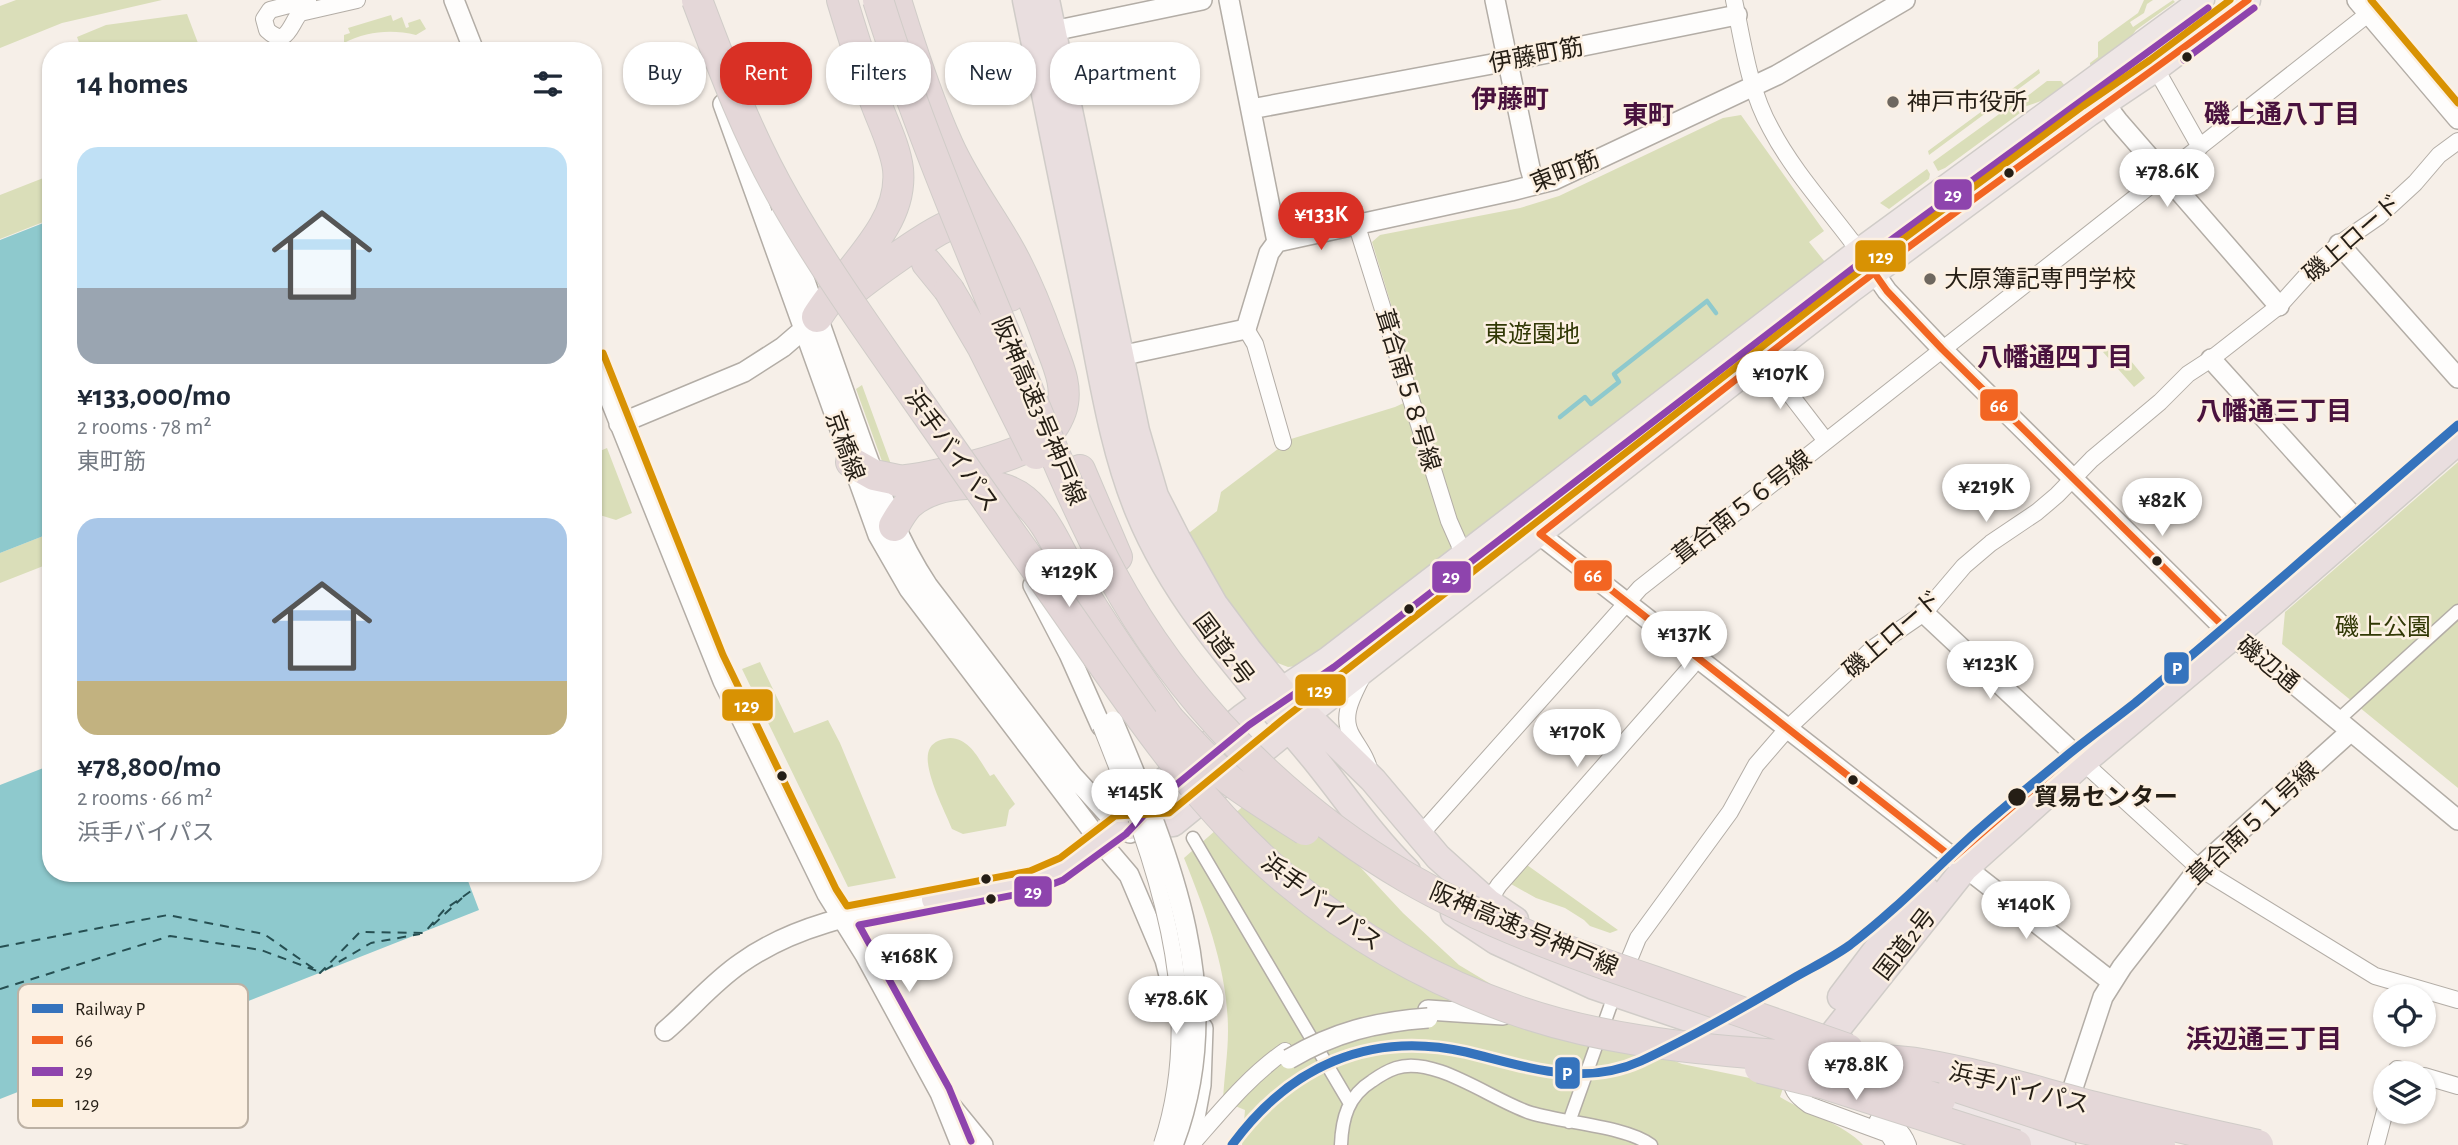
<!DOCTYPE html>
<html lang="en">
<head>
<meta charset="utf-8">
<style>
	body { margin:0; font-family:"Alegreya Sans","Noto Sans JP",sans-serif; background:#f2f2f3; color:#1f2937; height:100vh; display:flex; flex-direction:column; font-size:26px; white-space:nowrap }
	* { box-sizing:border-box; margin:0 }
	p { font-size:23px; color:#747a83 }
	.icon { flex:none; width:38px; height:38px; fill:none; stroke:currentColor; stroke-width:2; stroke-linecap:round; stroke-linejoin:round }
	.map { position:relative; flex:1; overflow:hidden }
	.details { position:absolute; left:42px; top:42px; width:560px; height:840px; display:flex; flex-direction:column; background:#fff; border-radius:28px; box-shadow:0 2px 5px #0004 }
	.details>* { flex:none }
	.banner { position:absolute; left:623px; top:42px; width:665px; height:63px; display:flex; gap:14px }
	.controls { position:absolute; left:2373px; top:984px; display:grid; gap:14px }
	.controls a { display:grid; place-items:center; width:63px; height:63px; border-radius:50%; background:#fff; box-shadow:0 2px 5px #0004; font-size:35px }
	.price { position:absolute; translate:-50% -60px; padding:0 16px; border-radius:24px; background:#fff; color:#222; font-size:23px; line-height:46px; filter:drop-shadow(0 2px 4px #0008) }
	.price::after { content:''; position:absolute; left:50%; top:42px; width:21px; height:16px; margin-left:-10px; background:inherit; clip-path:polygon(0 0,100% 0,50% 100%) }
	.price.current { background:#d93025; color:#fff }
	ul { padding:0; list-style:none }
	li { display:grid; align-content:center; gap:14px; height:371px; padding:0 35px }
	li span { display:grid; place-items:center; height:217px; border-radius:21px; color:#555 }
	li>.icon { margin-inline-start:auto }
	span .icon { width:126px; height:126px; fill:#fffc; stroke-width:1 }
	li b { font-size:30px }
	h2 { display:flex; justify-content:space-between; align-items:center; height:84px; padding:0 35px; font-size:30px }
	.tag { padding:0 24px; border-radius:28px; background:#fff; box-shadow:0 2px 5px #0004; font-size:24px; line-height:63px }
	.tag.current { background:#d93025; color:#fff }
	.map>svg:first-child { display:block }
</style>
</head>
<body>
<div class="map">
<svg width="2458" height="1145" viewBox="0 0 2458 1145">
	<rect width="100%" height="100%" fill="#f6efe8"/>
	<!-- green -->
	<path fill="#dadeb9" d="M 16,0 L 162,0 L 62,23 L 0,48 L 0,6 Z
		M 2144,0 L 2153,0 L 2147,4 L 2144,13 L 2130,22 L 2133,27 L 2173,0 L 2175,2 L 2136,30 L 2125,45 L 2100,63 L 2090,65 L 2090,63 L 2098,57 L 2098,42 L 2138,13 Z
		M 187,14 L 201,51 L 82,51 L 77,37 L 106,25 Z
		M 391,15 L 393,21 L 402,17 L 406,28 L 409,27 L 408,23 L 420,19 L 426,29 L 416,35 C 392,29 367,31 344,43 L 344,35 L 350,33 L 348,28 Z
		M 2039,69 L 2040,73 L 1929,155 L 1928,151 Z
		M 2047,81 L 2061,81 L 2065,86 L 2052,97 L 2024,107 L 2021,101 Z
		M 2013,104 L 2020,113 L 1945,168 L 1938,171 L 1933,162 Z
		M 1741,115 L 1824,231 L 1809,242 L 1825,262 L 1303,665 L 1288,667 L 1275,662 L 1222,596 L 1185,536 L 1217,511 L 1221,492 L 1291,439 L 1395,407 L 1419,396 L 1372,242 L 1380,235 L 1520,208 L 1559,196 L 1723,118 Z
		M 1927,169 L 1930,174 L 1929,179 L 1889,209 L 1880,203 Z
		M 51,175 L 51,219 L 0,239 L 0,195 Z
		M 1834,280 L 1836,282 C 1747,356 1657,427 1568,500 L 1564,500 L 1564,496 Z
		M 2116,343 L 2145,378 L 2134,387 L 2103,352 Z
		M 862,385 L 892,467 L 883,464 L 856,389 Z
		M 607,448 L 632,513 L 616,520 L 593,513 L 593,454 Z
		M 2458,462 L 2458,788 L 2282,644 L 2285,612 Z
		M 51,533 L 51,563 L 0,583 L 0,553 Z
		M 1456,572 L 1464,574 L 1467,580 L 1391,635 L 1383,637 L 1323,687 L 1317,686 L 1317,680 Z
		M 760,662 L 794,733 L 828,720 L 840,743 L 896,878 L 848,887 L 742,669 Z
		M 950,738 C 971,739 979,760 990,776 L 994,774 L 1015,804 L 1009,810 L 1006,826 L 963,834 L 952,829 C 945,811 920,765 930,748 C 934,741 942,739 950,738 Z
		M 1280,774 L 1349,855 L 1403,913 L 1459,965 L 1494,986 L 1682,1064 L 1784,1085 L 1780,1097 C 1804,1112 1846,1125 1863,1145 L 1242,1145 L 1245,1110 L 1223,1101 C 1224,1078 1228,1054 1228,1031 C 1228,971 1206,913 1184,858 Z
		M 1527,865 L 1618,930 L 1610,933 L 1590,926 L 1584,920 L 1565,908 L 1536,898 L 1511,884 Z"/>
	<!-- water -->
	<path fill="#8ec9cd" d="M 51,220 L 51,533 L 0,553 L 0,240 Z
		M 51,765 L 51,873 L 465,873 L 479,910 L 0,1099 L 0,785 Z"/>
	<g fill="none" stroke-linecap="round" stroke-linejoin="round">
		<!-- stream -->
		<path stroke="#8ec9cd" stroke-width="4.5" d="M 1560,417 L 1585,397 L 1591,404 L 1619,382 L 1614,374 L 1707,301 L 1716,313"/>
		<!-- ferry -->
		<path stroke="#264f52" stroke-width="2" stroke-dasharray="9 7" stroke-linecap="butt" d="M 433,925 L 462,898
			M 0,947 L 168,915 L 264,934 L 320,973 L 360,932 L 424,933 L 444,910 L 471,891
			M 325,970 L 371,943 L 420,934
			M 0,989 L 170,936 L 261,950 L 317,971"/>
		<!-- pedestrian casing -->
		<g stroke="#b3ada6" stroke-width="15">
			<path id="pedestrian" d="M 2337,721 L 2458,611
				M 1193,838 L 1349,1102
				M 1569,1122 L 1615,993
				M 1341,1145 C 1342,1118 1348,1096 1372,1081 C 1379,1076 1387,1071 1396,1068 C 1435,1055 1493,1101 1531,1113 C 1564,1123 1625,1126 1651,1145"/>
		</g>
		<!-- minor casing -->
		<g stroke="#b3ada6" stroke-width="18">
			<path id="minor" d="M 308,0 L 270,10 L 264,19 L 267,30 C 287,49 290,24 300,13 L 357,0
				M 1734,0 C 1743,43 1749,90 1771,129 C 1794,173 1830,211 1859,251
				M 2156,69 L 2200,147
				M 1356,223 L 1449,521 L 1464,555
				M 1246,329 L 1255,344 L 1283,442
				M 1763,359 L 1826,441
				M 1362,677 C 1353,696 1340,716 1352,736 C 1360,750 1366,756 1370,772
				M 2083,762 L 2199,868 L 2375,976 L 2458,1000
				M 1419,836 L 1640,588 L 2368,14
				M 1488,902 L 1499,885 L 1690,668 L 1698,656
				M 1622,977 L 1638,938 L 1730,812 L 1756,765 L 1788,728 L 1873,648 L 1924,613 L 1964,566 L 1991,543 L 2037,512 L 2057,495 L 2092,459 L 2160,402 L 2188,374 L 2211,359 L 2279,306 L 2316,265 L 2339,244 L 2378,217 L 2415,183 L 2439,155 L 2458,141
				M 1791,1073 C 1790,1089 1796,1096 1809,1105 L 1888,1134 L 1895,1145
				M 2396,1073 L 2397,1069 L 2411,1073
				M 2424,1076 L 2458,1086
				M 1878,1120 C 1894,1125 1902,1129 1908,1145
				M 1191,1145 C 1221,1111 1248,1077 1285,1051
				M 2376,1145 L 2385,1111"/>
		</g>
		<!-- tertiary casing -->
		<g stroke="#b3ada6" stroke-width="22">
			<path id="tertiary" d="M 454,0 L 474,51
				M 1229,0 L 1277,242
				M 1495,0 L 1530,168 L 1535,185
				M 2357,0 L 2458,119
				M 1053,31 L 1202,0
				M 2096,92 L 2118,121 L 2279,306
				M 723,104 L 878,535 L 909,589 L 1100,841 L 1129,875 L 1165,960 L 1173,991
				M 1251,109 L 1508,61 L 1737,15
				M 781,213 C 805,282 829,351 854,420 C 875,478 894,535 928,586 L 1073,776 L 1119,826 L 1130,833
				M 1277,242 L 1511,191 L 1554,180 L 1777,75 L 1905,0
				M 2339,244 L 2458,378
				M 1859,251 L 1887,291 L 1942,349 L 2232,636 L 2263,658 L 2458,820
				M 1120,356 L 1246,329 L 1269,253 L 1277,242
				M 593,357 L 723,681 L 827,894 L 865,955 L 940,1093 L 961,1145
				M 2211,359 L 2361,525
				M 619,424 L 744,372 L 783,347 L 812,322
				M 1470,552 C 1497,556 1509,523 1535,531 L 2112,982
				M 1033,585 L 1069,654 L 1101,726
				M 1924,613 L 2083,762
				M 1428,1010 L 1503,1015
				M 665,1031 C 691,1009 713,982 741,963 C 799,922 867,912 935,899
				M 952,1107 L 983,1145
				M 2066,1109 L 2103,997 L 2122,967 L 2199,868 L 2350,732
				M 1190,1145 L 1201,1085 L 1203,1028"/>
		</g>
		<!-- primary casing -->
		<g stroke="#d0ccc8" stroke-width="27">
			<path id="primary" d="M 1281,690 L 1328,659 L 1859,251 L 2202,0
				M 1307,715 L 1850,291 L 2089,114 L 2156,69 L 2248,0
				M 1922,1096 L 2063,1145"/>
		</g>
		<!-- trunk casing -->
		<g stroke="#d0ccc8" stroke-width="29">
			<path id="trunk" d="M 1026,0 C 1046,102 1067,204 1088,306 C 1102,374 1112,447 1139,512 C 1177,605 1249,680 1313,757 C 1344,795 1372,837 1407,871
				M 1046,0 L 1136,431 L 1155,496 L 1177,539 L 1214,604 L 1249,651 L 1281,690 L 1373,780 L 1438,857 L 1488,902 L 1515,920
				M 1128,826 L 1173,823 L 1301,719
				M 935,899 L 1033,881 L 1065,867 L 1119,826 L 1152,791 L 1243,717 L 1278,692
				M 1454,913 L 1496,941 L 1594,986 L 1779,1049
				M 1841,997 L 1887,936 L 1926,890
				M 1814,1058 L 1965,868 L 2083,762 L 2264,610 L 2458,441"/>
		</g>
		<!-- motorway casing -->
		<g stroke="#d0ccc8" stroke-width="32">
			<path id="motorway" d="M 896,0 C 911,49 927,99 948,145 C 964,181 988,213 1007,246 C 1025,277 1038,310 1050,344 C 1058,365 1069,388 1061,411 C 1057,422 1050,433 1040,440 C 1013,459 931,478 897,481
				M 927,263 L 949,290
				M 846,296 C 862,282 936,227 954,224 C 968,223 977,231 985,241 L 1010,296
				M 817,317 C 837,285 865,259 884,226 C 894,209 900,189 898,169 C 895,145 882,121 874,98 C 862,66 852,33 842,0
				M 851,462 L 874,475 L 917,484
				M 1080,470 L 1117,557
				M 894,526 C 898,519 903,510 909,504 C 937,479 996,477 1024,500 C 1049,521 1060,554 1076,581 C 1105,629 1136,674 1169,719"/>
		</g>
		<!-- pedestrian -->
		<use href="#pedestrian" stroke="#fefdfc" stroke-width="12"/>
		<!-- minor -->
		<use href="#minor" stroke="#fefdfc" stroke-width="16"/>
		<!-- tertiary -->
		<use href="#tertiary" stroke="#fefdfc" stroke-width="19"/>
		<!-- primary -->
		<use href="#primary" stroke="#eee6e6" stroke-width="24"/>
		<!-- trunk -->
		<use href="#trunk" stroke="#e9dedf" stroke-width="26"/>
		<!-- motorway -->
		<use href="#motorway" stroke="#e4d7d8" stroke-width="30"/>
		<!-- minor-bridge casing -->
		<g stroke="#b3ada6" stroke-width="18" stroke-linecap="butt">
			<path id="minor-bridge" d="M 1101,726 C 1154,859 1209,1001 1162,1144"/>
		</g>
		<!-- tertiary-bridge casing -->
		<g stroke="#b3ada6" stroke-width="22" stroke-linecap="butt">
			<path id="tertiary-bridge" d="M 1113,721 C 1171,858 1230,997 1173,1145
				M 1289,1059 C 1335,1032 1375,1022 1428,1018"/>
		</g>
		<!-- motorway-bridge casing -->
		<g stroke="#d0ccc8" stroke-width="32" stroke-linecap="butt">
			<path id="motorway-bridge" d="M 697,0 C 723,69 749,138 786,202 C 824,268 869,331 913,394 C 959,460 1005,526 1052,591 C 1124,693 1193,803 1290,883 C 1357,939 1435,982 1518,1011 C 1596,1038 1682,1048 1765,1054 C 1817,1058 1870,1056 1922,1064 C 1981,1074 2037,1092 2095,1107 C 2149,1121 2204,1133 2258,1145
				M 878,0 C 913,112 958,220 1003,329 C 1037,411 1069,495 1111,573 C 1178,698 1285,806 1406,877 C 1484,922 1568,952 1653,981 C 1718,1004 1783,1026 1848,1049
				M 949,290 L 983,348 L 1036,454
				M 1169,719 C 1189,740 1208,763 1231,781 C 1255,799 1280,814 1305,830
				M 1760,1068 L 1825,1084 L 2016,1145
				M 1852,1069 L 1940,1100
				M 1954,1086 L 2078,1127 L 2160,1145"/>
		</g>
		<!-- minor-bridge -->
		<use href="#minor-bridge" stroke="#fefdfc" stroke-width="16"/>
		<!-- tertiary-bridge -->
		<use href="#tertiary-bridge" stroke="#fefdfc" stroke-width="19"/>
		<!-- motorway-bridge -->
		<use href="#motorway-bridge" stroke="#e4d7d8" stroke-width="30"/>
		<!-- bus-1 casing -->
		<g stroke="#fcf0e2" stroke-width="12">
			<path id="bus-1" d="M 1859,251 L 1887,291 L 1942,349 L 2222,625
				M 1953,858 L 1540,534 C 1643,453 1745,371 1849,292 C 1980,191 2116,99 2248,0
				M 1953,858 L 2222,625"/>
		</g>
		<!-- bus-2 casing -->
		<g stroke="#fcf0e2" stroke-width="12">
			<path id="bus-2" d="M 2184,60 L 2254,8
				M 971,1141 L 949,1088 L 859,925 L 1035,891 L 1063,880 L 1126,834 L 1159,799 L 1249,725 L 1334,667 L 1865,259 L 2208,8"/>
		</g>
		<!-- bus-3 casing -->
		<g stroke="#fcf0e2" stroke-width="12">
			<path id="bus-3" d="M 2371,0 L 2458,103
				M 603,353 L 723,655 L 836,889 L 847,906 L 1030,871 L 1060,858 L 1115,816 L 1169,813 L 1282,720 L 1844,283 L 2083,106 L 2150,60 L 2230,0"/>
		</g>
		<!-- bus-1 -->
		<use href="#bus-1" stroke="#f26522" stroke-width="7"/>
		<!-- bus-2 -->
		<use href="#bus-2" stroke="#8e44ad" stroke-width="7"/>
		<!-- bus-3 -->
		<use href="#bus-3" stroke="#d89203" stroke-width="7"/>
		<!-- rail-1 casing -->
		<g stroke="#fcf0e2" stroke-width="14">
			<path id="rail-1" d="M 1232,1145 C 1289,1067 1369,1030 1466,1052 C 1525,1066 1581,1088 1641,1061 C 1692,1037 1743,1008 1792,979 C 1811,968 1832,958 1850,945 C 1892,913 1928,876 1967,840 C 1998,812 2031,785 2064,758 C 2087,739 2111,722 2135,703 C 2244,612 2350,518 2458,425"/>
		</g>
		<!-- rail-1 -->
		<use href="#rail-1" stroke="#3573bd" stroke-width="9"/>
	</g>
	<!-- markers -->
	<g fill="#251e15" stroke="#fcf0e2" stroke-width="2.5">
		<circle cx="2187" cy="57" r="6"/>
		<circle cx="2009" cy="173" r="6"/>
		<circle cx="2157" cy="561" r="6"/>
		<circle cx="1409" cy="609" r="6"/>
		<circle cx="782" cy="776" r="6"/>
		<circle cx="1853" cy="780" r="6"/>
		<circle cx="2017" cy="797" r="10"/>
		<circle cx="986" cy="879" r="6"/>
		<circle cx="991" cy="899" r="6"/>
	</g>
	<g fill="#6e675f" stroke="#fcf0e2" stroke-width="2.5">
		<circle cx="1893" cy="102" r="7"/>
		<circle cx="1930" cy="279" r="7"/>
	</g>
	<g text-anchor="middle" stroke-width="5" stroke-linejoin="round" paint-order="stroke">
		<!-- street labels -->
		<g font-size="24" fill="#251e15" stroke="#fcf0e2">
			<text transform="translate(1536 55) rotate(-11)" y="8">伊藤町筋</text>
			<text transform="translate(1565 171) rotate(-22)" y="8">東町筋</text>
			<text transform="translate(2352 238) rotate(-41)" y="8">磯上ロード</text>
			<text transform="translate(1408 390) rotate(73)" y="8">葺合南５８号線</text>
			<text transform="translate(1039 411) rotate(67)" y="8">阪神高速3号神戸線</text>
			<text transform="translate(845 446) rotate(70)" y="8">京橋線</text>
			<text transform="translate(952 450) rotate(55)" y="8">浜手バイパス</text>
			<text transform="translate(1742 507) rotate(-38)" y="8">葺合南５６号線</text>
			<text transform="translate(1892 634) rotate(-41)" y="8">磯上ロード</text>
			<text transform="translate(1224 649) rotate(53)" y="8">国道2号</text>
			<text transform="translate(2268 664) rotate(39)" y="8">磯辺通</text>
			<text transform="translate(2253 823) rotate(-43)" y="8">葺合南５１号線</text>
			<text transform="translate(1322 902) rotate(37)" y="8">浜手バイパス</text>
			<text transform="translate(1524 929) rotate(23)" y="8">阪神高速3号神戸線</text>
			<text transform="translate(1905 944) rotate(-52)" y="8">国道2号</text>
			<text transform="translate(2019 1088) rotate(14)" y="8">浜手バイパス</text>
		</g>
		<!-- poi labels -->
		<g font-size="24" fill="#251e15" stroke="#fcf0e2" text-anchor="start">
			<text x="1907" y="110">神戸市役所</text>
			<text x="1944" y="287">大原簿記専門学校</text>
		</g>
		<!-- park labels -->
		<g font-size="24" fill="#313805" stroke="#fcf0e2">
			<text x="1532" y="342">東遊園地</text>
			<text x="2383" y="635">磯上公園</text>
		</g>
		<!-- stop labels -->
		<g font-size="24" font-weight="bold" fill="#251e15" stroke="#fcf0e2" text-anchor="start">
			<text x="2034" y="805">貿易センター</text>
		</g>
		<!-- neighbourhood labels -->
		<g font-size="26" font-weight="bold" fill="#49123e" stroke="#fcf0e2">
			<text x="1510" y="108">伊藤町</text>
			<text x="2282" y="123">磯上通八丁目</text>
			<text x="1648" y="124">東町</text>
			<text x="2055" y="366">八幡通四丁目</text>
			<text x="2274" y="420">八幡通三丁目</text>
			<text x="2264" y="1048">浜辺通三丁目</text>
		</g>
	</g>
	<!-- legend -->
	<rect x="18" y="984" width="230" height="144" rx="10" fill="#fcf0e2" stroke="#bcb1a4" stroke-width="2"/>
	<rect x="32" y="1004" width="31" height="9" fill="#3573bd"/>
	<rect x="32" y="1036" width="31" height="8" fill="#f26522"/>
	<rect x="32" y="1067" width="31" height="9" fill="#8e44ad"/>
	<rect x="32" y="1099" width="31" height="8" fill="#d89203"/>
	<g font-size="19" fill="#251e15">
		<text x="75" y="1015">Railway P</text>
		<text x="75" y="1047">66</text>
		<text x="75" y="1078">29</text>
		<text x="75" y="1110">129</text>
	</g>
	<g stroke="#fcf0e2" stroke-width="2.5">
		<rect x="1933" y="178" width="40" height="33" rx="7" fill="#8e44ad"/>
		<rect x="1854" y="239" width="53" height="34" rx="7" fill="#d89203"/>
		<rect x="1979" y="388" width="40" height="34" rx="7" fill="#f26522"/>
		<rect x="1573" y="559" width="40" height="33" rx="7" fill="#f26522"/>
		<rect x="1431" y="560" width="41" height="34" rx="7" fill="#8e44ad"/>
		<rect x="2163" y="651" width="27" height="34" rx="7" fill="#3573bd"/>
		<rect x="1294" y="673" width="53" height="34" rx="7" fill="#d89203"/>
		<rect x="721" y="688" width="53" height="34" rx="7" fill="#d89203"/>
		<rect x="1013" y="875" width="40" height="33" rx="7" fill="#8e44ad"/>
		<rect x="1554" y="1056" width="27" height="34" rx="7" fill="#3573bd"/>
	</g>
	<g font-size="19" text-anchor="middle" font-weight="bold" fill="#fff">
		<text x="1953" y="201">29</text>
		<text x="1881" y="263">129</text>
		<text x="1999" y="412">66</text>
		<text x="1593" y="582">66</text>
		<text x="1451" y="583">29</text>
		<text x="2177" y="675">P</text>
		<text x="1320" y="697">129</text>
		<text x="747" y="712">129</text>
		<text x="1033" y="898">29</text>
		<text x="1567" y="1080">P</text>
	</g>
</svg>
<div class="controls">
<a><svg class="icon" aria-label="locate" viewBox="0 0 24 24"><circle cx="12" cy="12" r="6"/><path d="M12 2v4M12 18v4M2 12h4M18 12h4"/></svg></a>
<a><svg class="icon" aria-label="layers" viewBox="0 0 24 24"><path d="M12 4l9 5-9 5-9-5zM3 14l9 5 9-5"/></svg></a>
</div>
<b class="price" style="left:2167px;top:209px">¥78.6K</b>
<b class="price current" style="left:1321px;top:252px">¥133K</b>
<b class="price" style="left:1780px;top:411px">¥107K</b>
<b class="price" style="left:1986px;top:524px">¥219K</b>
<b class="price" style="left:2162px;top:538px">¥82K</b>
<b class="price" style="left:1069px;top:609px">¥129K</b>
<b class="price" style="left:1684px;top:671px">¥137K</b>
<b class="price" style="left:1990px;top:701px">¥123K</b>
<b class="price" style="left:1577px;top:769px">¥170K</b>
<b class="price" style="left:1135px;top:829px">¥145K</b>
<b class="price" style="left:2026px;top:941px">¥140K</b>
<b class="price" style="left:909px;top:994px">¥168K</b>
<b class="price" style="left:1176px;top:1036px">¥78.6K</b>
<b class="price" style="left:1856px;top:1102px">¥78.8K</b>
<div class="banner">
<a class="tag">Buy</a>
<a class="tag current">Rent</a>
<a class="tag">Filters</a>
<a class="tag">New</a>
<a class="tag">Apartment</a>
</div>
<section class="details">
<h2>14 homes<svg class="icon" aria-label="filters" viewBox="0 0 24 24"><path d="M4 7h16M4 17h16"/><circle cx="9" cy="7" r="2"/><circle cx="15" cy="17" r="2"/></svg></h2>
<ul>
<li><span style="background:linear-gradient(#bfe0f5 65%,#9aa5b1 0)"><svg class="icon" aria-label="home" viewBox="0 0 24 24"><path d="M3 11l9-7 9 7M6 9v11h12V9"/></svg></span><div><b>¥133,000/mo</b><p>2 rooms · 78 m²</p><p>東町筋</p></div></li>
<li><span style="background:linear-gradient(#a9c7e8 75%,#c2b280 0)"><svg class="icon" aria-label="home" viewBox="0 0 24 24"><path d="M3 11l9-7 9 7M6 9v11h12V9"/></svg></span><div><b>¥78,800/mo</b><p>2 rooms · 66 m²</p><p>浜手バイパス</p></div></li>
</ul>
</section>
</div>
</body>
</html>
